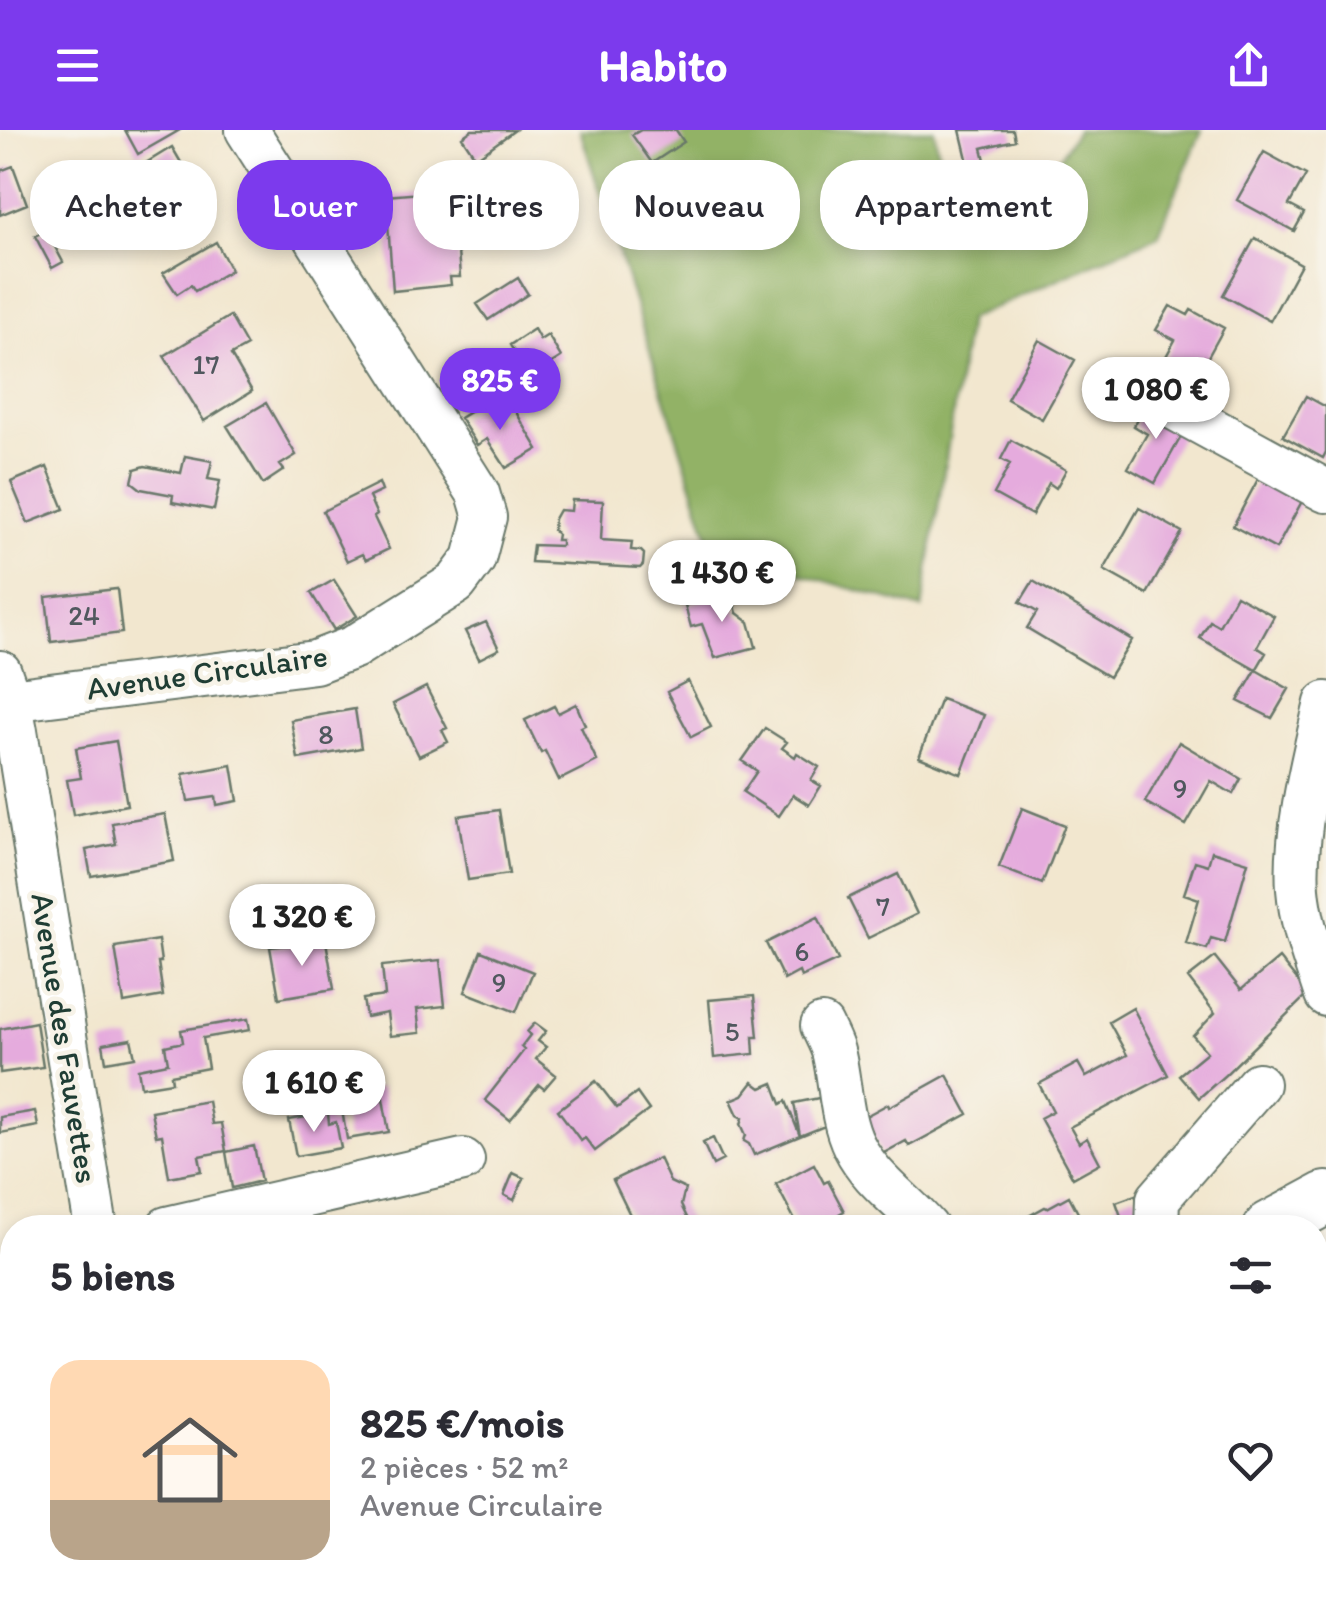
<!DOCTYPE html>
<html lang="fr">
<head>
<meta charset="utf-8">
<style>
	body { margin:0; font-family:Itim,sans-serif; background:#f7f7f7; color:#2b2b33; height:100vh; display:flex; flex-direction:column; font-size:38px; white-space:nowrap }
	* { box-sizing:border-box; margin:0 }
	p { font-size:32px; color:#7c7c81 }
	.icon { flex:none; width:55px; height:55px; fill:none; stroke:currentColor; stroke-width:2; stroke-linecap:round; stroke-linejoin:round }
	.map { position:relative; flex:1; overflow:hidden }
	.panel { position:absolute; left:0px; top:1085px; width:1328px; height:392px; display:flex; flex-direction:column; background:#fff; border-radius:40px 40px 0 0; box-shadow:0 5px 15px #0003 }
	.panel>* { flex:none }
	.banner { position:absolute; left:30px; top:30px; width:1268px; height:90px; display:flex; gap:20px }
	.price { position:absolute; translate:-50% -85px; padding:0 22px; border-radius:35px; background:#fff; color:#222; font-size:32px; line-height:65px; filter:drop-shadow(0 2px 5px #0008) }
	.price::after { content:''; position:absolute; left:50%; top:60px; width:30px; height:22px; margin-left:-15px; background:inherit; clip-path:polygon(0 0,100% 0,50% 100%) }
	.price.current { background:#7c3aed; color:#fff }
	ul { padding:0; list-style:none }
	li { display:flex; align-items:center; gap:30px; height:250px; padding:0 50px }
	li+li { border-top:2px solid #e1e1e2 }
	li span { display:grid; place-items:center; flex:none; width:280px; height:200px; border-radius:30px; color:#555 }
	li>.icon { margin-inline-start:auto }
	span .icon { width:120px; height:120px; fill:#fffc; stroke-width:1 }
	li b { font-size:42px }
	h2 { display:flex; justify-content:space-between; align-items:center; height:120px; padding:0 50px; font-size:42px }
	.tag { padding:0 35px; border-radius:40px; background:#fff; box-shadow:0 5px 15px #0003; font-size:35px; line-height:90px }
	.tag.current { background:#7c3aed; color:#fff }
	header { display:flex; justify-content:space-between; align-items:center; height:130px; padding:0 50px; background:#7c3aed; color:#fff; font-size:45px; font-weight:700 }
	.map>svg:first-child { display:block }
</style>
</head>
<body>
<header><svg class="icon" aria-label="menu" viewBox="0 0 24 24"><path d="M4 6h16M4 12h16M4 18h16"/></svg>Habito<svg class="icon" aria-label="share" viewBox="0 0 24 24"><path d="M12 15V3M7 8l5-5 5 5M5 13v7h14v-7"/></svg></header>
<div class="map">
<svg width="1326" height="1476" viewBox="0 0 1326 1476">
	<rect width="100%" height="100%" fill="#f7f3e8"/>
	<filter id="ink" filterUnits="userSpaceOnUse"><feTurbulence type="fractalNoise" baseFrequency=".01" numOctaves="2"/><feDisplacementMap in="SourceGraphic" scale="20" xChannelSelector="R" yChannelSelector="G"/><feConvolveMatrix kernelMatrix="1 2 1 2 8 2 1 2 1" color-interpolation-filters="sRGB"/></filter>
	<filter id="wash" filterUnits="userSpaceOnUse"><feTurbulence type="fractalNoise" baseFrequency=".0048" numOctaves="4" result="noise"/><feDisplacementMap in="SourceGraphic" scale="40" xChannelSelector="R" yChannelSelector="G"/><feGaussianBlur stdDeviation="2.25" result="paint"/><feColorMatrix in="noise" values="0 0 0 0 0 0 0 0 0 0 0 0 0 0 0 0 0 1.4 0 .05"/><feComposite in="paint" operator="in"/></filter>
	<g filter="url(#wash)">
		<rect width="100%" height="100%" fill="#f2e7cf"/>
		<!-- forest -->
		<path fill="#92b266" stroke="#58784d" stroke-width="2.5" d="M 580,0 L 934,0 L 942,40 L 1054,35 L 1077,0 L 1202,0 L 1158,105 L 968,189 L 922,479 L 712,418 Z"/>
		<g id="blocks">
			<!-- building -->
			<path fill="#e5abdd" d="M 125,0 L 180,0 L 138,24 Z
				M 472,0 L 515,0 L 476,28 L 462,7 Z
				M 641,0 L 676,0 L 684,12 L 652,33 L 632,5 Z
				M 960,0 L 1013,0 L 1015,10 L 982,18 L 986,34 L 969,37 Z
				M 172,17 L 190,48 L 159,65 L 164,76 L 132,94 L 110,55 Z
				M 1264,22 L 1306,45 L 1289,75 L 1304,83 L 1294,101 L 1237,70 Z
				M 13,36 L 27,74 L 0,85 L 0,41 Z
				M 421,63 L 424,99 L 456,96 L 460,147 L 450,147 L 451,155 L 393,161 L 386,66 Z
				M 46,100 L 63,132 L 52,138 L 35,106 Z
				M 1255,108 L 1301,134 L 1270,191 L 1223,165 Z
				M 216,112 L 231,140 L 195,161 L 191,155 L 177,164 L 163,143 Z
				M 518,148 L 528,164 L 488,190 L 477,174 Z
				M 1170,176 L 1188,185 L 1191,180 L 1224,198 L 1198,245 L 1209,251 L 1200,267 L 1157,243 L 1175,210 L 1156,200 Z
				M 230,186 L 247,216 L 231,225 L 252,261 L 204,291 L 164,226 Z
				M 534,199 L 540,210 L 548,205 L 561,227 L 530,247 L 524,238 L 520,240 L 512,227 L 516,225 L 510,215 Z
				M 1039,210 L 1075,230 L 1042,289 L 1007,269 Z
				M 1306,266 L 1326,277 L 1326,322 L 1323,328 L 1283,306 Z
				M 486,272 L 496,288 L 513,277 L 538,319 L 506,338 L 487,309 L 477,315 L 460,288 Z
				M 266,273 L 296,325 L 280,335 L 284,340 L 263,354 L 227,296 Z
				M 1146,274 L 1187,296 L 1155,353 L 1128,338 L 1147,304 L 1134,296 Z
				M 1011,310 L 1066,340 L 1056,358 L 1049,353 L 1032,385 L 994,364 L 1010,334 L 1001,329 Z
				M 185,326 L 212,331 L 208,349 L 220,351 L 214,380 L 172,372 L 173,365 L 141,359 L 132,352 L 135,339 L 145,336 L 181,343 Z
				M 47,337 L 64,379 L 28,393 L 11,352 Z
				M 1264,338 L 1307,362 L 1276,419 L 1233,396 Z
				M 379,353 L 382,361 L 369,367 L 377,385 L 374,387 L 389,419 L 366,430 L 362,424 L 347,431 L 323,381 Z
				M 572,370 L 603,371 L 601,410 L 632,412 L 631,420 L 641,421 L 644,424 L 643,435 L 640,438 L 531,432 L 533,415 L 561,416 L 561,410 L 556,410 L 557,404 L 553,400 L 554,389 L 559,380 L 571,381 Z
				M 1139,378 L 1182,402 L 1147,464 L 1104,440 Z
				M 334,450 L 357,486 L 334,500 L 311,463 Z
				M 1033,451 L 1132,510 L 1109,547 L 1027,498 L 1037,482 L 1020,472 Z
				M 117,459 L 122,503 L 51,512 L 46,467 Z
				M 731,462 L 737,483 L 749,492 L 756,517 L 715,528 L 702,494 L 691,497 L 685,475 Z
				M 1236,465 L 1274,486 L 1257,517 L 1266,523 L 1256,540 L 1200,508 L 1210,491 L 1219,496 Z
				M 486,492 L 499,519 L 479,529 L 465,501 Z
				M 1256,540 L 1289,559 L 1272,588 L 1238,571 Z
				M 688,551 L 711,597 L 691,607 L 667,562 Z
				M 426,557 L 447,598 L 442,600 L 448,612 L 419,626 L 393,574 Z
				M 941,569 L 984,585 L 961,644 L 919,627 Z
				M 576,574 L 585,595 L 581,597 L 597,631 L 559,650 L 545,621 L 541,623 L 525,590 L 554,576 L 558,583 Z
				M 355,579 L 361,618 L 298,629 L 291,590 Z
				M 765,598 L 787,612 L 782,618 L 795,627 L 797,623 L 819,637 L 811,650 L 821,656 L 809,675 L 793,665 L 779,686 L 743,662 L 757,641 L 742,631 Z
				M 116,611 L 127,675 L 73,685 L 67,650 L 81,648 L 76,618 Z
				M 1179,612 L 1241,649 L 1233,664 L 1211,651 L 1186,695 L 1145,672 Z
				M 232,635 L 238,671 L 217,675 L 216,667 L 188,671 L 183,644 Z
				M 1022,678 L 1065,695 L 1042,754 L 999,737 Z
				M 499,680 L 509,744 L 468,750 L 458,686 Z
				M 165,684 L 174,731 L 91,746 L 86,720 L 116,714 L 112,693 Z
				M 1212,721 L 1248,732 L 1225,812 L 1211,808 L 1207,819 L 1186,813 L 1199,769 L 1184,764 L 1195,731 L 1208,735 Z
				M 898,744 L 917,784 L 868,808 L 848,768 Z
				M 818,787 L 838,830 L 801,847 L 799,842 L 784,850 L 766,813 Z
				M 158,810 L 161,832 L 158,832 L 163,866 L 124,873 L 115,817 Z
				M 326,811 L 334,859 L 279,868 L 270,817 Z
				M 481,821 L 533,842 L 516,882 L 465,862 Z
				M 1215,827 L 1241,860 L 1279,828 L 1308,864 L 1225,945 L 1199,968 L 1179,945 L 1207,922 L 1193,906 L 1215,883 L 1188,848 Z
				M 440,830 L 445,876 L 417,879 L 420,903 L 390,906 L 387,883 L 366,887 L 363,869 L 385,866 L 382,836 Z
				M 754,866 L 758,907 L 753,907 L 754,924 L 714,928 L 709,870 Z
				M 1133,878 L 1168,945 L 1070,997 L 1079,1013 L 1087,1008 L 1100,1033 L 1073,1048 L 1040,988 L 1053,981 L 1039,954 L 1078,933 L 1086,947 L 1127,925 L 1109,892 Z
				M 248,889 L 250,900 L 203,908 L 208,938 L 171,945 L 172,952 L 141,957 L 138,939 L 168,933 L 165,916 L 183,912 L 181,900 Z
				M 36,892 L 43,937 L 0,943 L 0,899 Z
				M 535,893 L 546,901 L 538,911 L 546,917 L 536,929 L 556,945 L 544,959 L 539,955 L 510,990 L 485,970 L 524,920 L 521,917 L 530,905 L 527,902 Z
				M 131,909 L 135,927 L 106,932 L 103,914 Z
				M 359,942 L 362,961 L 381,958 L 389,1002 L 347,1009 L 336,946 Z
				M 947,945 L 968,984 L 909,1016 L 906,1011 L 882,1024 L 864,987 L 888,974 L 889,977 Z
				M 596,951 L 617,978 L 637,963 L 649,980 L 595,1021 L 585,1008 L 581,1011 L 558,980 Z
				M 753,952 L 761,958 L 773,953 L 781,974 L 786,971 L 800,1006 L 754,1025 L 749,1014 L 744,1011 L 746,1005 L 741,994 L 743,988 L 738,985 L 731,970 L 743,965 Z
				M 819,968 L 825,996 L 800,1006 L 794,973 Z
				M 208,971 L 212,994 L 221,993 L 226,1021 L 199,1026 L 202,1041 L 169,1047 L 162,1005 L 156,1006 L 151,981 Z
				M 35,981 L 38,996 L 0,1003 L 0,987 Z
				M 328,983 L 329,994 L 336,992 L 341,1018 L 296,1026 L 289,990 Z
				M 713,1008 L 723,1030 L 713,1035 L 703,1013 Z
				M 254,1016 L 261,1051 L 232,1058 L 226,1022 Z
				M 659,1028 L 670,1052 L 685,1059 L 681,1075 L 692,1098 L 625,1098 L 634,1093 L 613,1050 Z
				M 814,1034 L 824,1053 L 828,1051 L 844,1081 L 839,1084 L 843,1093 L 835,1098 L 799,1098 L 776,1054 Z
				M 513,1043 L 524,1048 L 514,1070 L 504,1065 Z
				M 1135,1065 L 1140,1078 L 1140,1091 L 1123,1092 L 1116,1072 Z
				M 1069,1066 L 1086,1098 L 1007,1098 L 1045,1077 L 1047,1078 Z
				M 12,1159 L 12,1274 L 0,1276 L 0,1161 Z
				M 12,1291 L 12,1344 L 0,1346 L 0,1293 Z
				M 12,1389 L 12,1435 L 0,1436 L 0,1412 L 8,1410 L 4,1390 Z
				M 38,1465 L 74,1465 L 76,1476 L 40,1476 Z"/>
		</g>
	</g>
	<g filter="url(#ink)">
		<use href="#blocks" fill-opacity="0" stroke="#69786a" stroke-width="2.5"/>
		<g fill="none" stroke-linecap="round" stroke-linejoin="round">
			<!-- minor casing -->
			<g stroke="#69786a" stroke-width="46">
				<path id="minor" d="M 1133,256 L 1326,361
					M 0,542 L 10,570 L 16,601 L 96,1098
					M 10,570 L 315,532 L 354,517 L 456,453 L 474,429 L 485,387 L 478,363 L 247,0
					M 1326,573 C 1313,628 1294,703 1298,759 C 1301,796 1315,830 1326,865
					M 822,896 C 826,905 832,915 834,925 C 841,955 840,987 854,1016 C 871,1050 903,1070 927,1098
					M 167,1098 L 463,1030
					M 1157,1098 L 1158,1069 L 1258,954
					M 1315,1250 L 1326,1275
					M 159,1465 L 161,1476
					M 329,1476 L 377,1465"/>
			</g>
			<!-- major casing -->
			<g stroke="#69786a" stroke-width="56">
				<path id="major" d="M 1270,1098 L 1326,1068
					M 541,1476 L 561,1465
					M 600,1476 L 619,1465"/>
			</g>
			<!-- path -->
			<path stroke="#69786a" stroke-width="6" stroke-dasharray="2.5 8" stroke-linecap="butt" d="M 1214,1098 L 1230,1088"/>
			<!-- minor -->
			<use href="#minor" stroke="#fff" stroke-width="42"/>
			<!-- major -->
			<use href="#major" stroke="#fff" stroke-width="52"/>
		</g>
	</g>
	<g text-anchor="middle" stroke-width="9" stroke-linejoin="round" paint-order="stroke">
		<!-- number labels -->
		<g font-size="28" fill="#50585e">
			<text x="206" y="244">17</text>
			<text x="84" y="495">24</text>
			<text x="326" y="614">8</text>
			<text x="1180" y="668">9</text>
			<text x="883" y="786">7</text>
			<text x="802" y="831">6</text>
			<text x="499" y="862">9</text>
			<text x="732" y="911">5</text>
		</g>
		<!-- street labels -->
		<g font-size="32" fill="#1f3d34" stroke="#f7f3e8">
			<text transform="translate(207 542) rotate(-8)" y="11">Avenue Circulaire</text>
			<text transform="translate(65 908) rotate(81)" y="11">Avenue des Fauvettes</text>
		</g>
	</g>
</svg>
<b class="price current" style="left:500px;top:303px">825 €</b>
<b class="price" style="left:1156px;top:312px">1 080 €</b>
<b class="price" style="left:722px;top:495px">1 430 €</b>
<b class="price" style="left:302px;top:839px">1 320 €</b>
<b class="price" style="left:314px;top:1005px">1 610 €</b>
<div class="banner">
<a class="tag">Acheter</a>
<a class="tag current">Louer</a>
<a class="tag">Filtres</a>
<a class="tag">Nouveau</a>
<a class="tag">Appartement</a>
</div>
<section class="panel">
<h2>5 biens<svg class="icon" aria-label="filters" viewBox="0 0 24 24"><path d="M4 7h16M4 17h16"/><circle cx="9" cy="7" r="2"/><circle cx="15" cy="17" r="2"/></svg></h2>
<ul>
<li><span style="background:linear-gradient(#ffd9b3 70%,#b9a48a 0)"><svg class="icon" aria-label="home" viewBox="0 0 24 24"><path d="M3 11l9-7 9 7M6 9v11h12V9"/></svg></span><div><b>825 €/mois</b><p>2 pièces · 52 m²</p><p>Avenue Circulaire</p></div><svg class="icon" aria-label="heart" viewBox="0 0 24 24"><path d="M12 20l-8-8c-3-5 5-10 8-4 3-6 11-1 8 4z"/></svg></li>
</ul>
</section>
</div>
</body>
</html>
